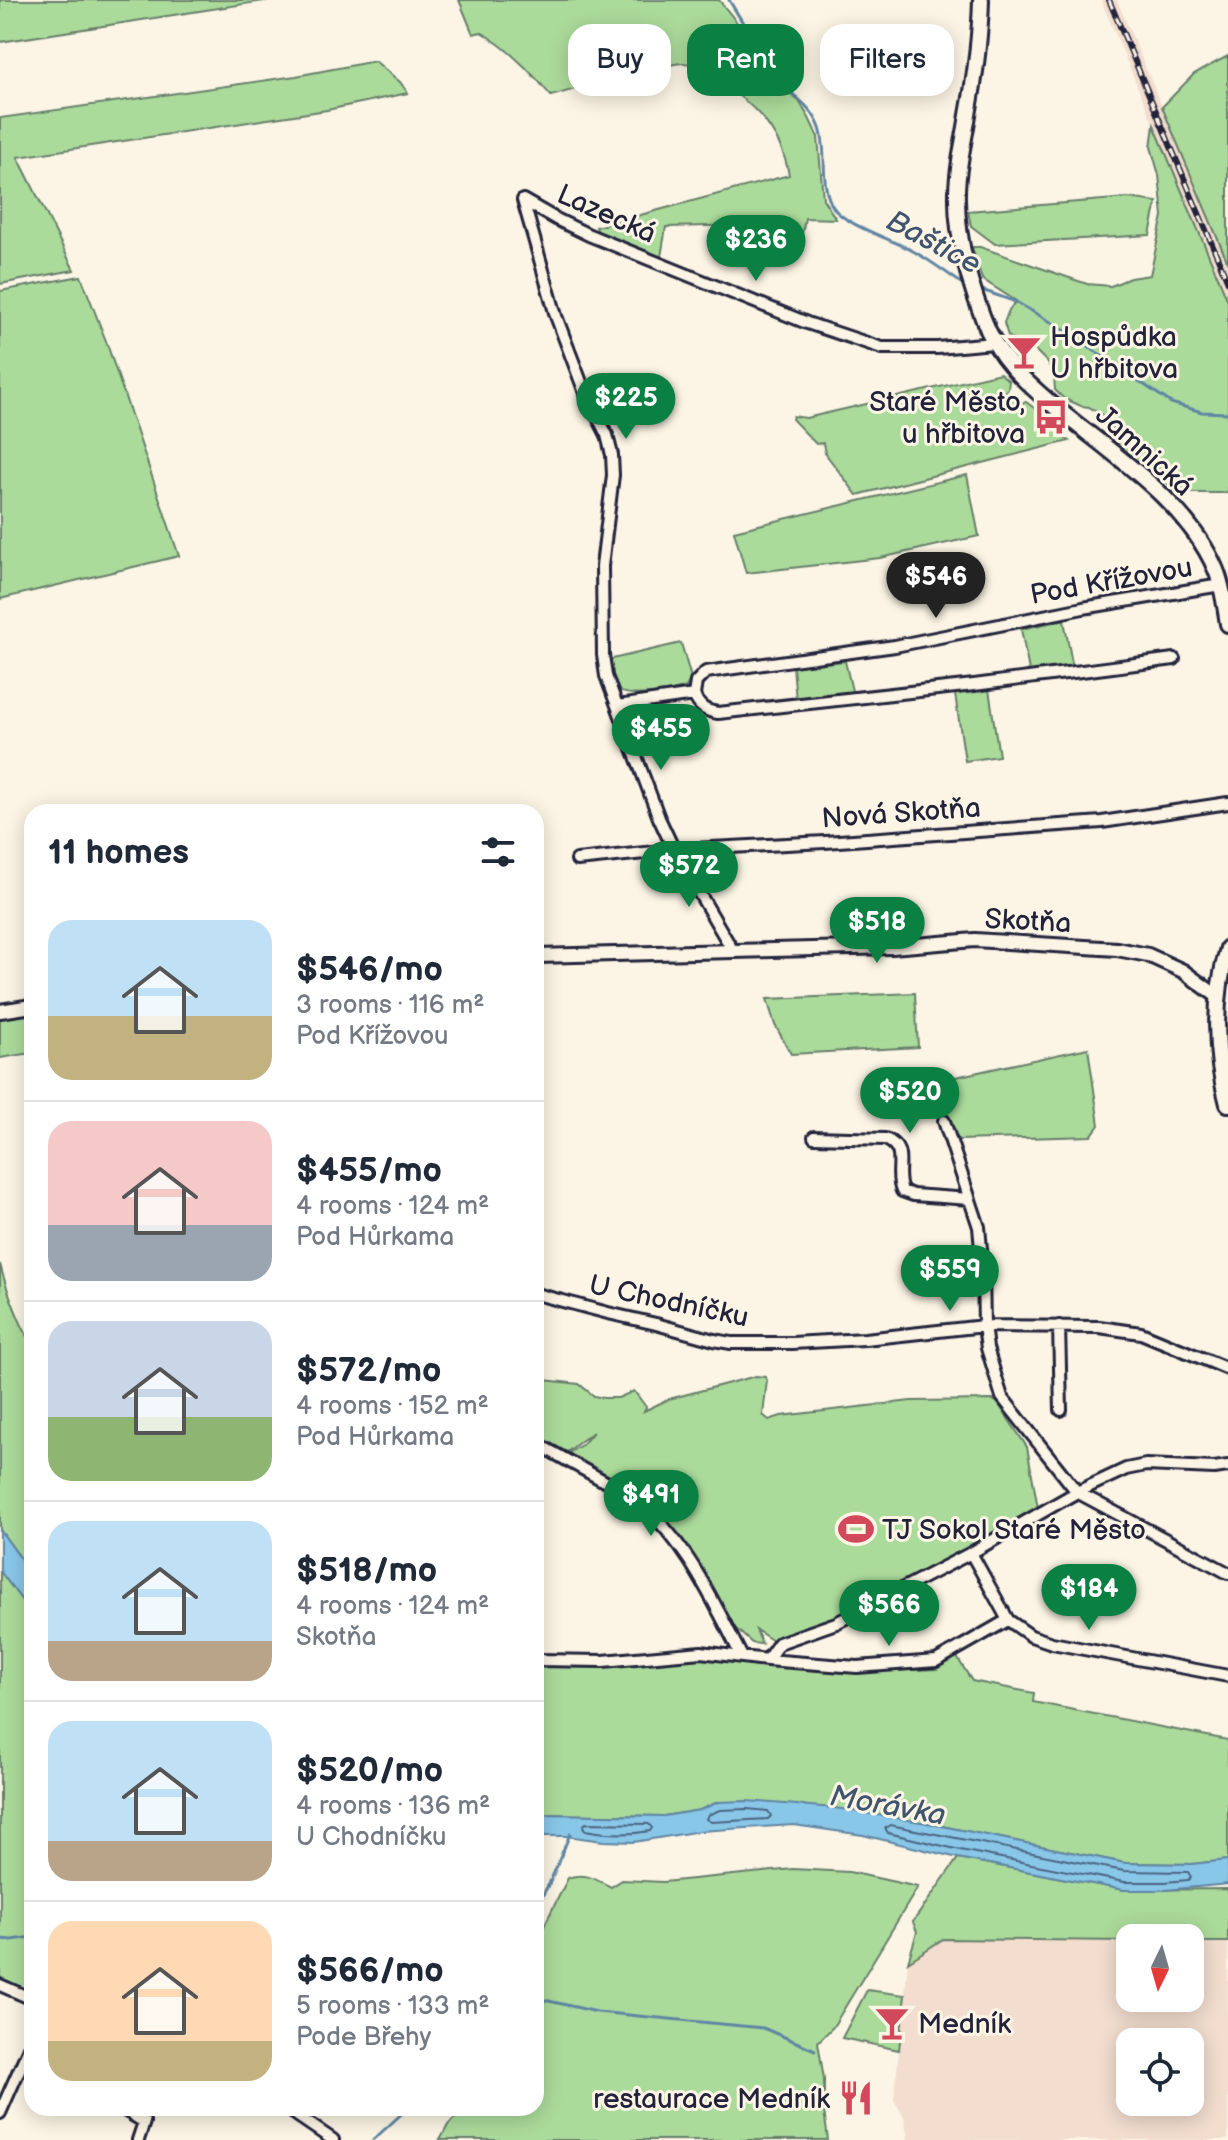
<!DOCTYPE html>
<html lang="en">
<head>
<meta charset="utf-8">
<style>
	body { margin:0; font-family:"Balsamiq Sans",sans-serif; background:#f6f6f7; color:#1f2937; height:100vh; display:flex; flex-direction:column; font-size:30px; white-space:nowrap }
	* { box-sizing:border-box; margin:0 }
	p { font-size:26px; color:#747a83 }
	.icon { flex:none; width:44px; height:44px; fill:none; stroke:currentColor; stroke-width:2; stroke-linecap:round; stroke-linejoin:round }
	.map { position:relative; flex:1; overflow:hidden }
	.side { position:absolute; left:24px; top:804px; width:520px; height:1312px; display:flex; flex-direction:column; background:#fff; border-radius:24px; box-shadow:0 4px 20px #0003 }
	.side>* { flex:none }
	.banner { position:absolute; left:568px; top:24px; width:540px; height:72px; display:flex; gap:16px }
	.needle { width:52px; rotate:185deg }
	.controls { position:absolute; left:1116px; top:1924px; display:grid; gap:16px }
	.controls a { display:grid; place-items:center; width:88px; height:88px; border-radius:16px; background:#fff; box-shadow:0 4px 20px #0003; font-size:40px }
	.price { position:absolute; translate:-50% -68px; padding:0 18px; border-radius:28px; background:#0b8043; color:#fff; font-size:26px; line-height:52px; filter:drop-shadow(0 2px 4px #0008) }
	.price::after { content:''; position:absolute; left:50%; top:48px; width:24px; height:18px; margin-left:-12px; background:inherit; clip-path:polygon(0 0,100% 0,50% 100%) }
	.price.current { background:#222; color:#fff }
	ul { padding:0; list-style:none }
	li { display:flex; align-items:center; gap:24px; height:200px; padding:0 24px }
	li+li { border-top:2px solid #e0e1e3 }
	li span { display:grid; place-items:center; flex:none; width:224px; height:160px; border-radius:24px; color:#555 }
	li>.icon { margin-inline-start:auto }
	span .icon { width:96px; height:96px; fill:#fffc; stroke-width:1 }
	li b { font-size:34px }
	h2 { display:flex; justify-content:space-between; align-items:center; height:96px; padding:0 24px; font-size:34px }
	.chip { padding:0 28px; border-radius:24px; background:#fff; box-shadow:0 4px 20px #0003; font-size:28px; line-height:72px }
	.chip.current { background:#0b8043; color:#fff }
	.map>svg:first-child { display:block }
</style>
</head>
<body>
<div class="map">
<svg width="1228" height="2140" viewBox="0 0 1228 2140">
	<rect width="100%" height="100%" fill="#fcf5e5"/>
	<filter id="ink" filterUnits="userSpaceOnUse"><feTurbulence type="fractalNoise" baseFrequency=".0125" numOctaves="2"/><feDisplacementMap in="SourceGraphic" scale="16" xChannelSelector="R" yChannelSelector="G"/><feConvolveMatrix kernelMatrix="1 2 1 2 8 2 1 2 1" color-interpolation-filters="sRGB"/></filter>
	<g filter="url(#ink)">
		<!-- built -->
		<path fill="#f2ddce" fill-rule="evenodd" d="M 1101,0 L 1117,0 L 1228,263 L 1228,301 Z
			M 943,1939 L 1130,1941 L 1130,1998 L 1190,1998 L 1190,1942 L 1228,1942 L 1228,2140 L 908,2140 L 904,2117 L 894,2100 L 908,1962 ZM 1130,2042 L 1190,2042 L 1190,2102 L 1130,2102 Z"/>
		<!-- green -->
		<path fill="#abdb9b" stroke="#667e6b" stroke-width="2" d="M 0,0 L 270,0 L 0,42 Z
			M 459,0 L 719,0 L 746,34 L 779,86 L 799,101 L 809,118 L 818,137 L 823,199 L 836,219 L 805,218 L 802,234 L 756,241 L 753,225 L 666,227 L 661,257 L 598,232 L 596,227 L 789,175 C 780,127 751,101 711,77 C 703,72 693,63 684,63 C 676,63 667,66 659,67 C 623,74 587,86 551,96 C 531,71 509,49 481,32 L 473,34 Z
			M 1228,56 L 1228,263 L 1162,107 L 1194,74 Z
			M 375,61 L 400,82 L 408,93 L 327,110 L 18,157 L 74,270 L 0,284 L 0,118 L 296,76 Z
			M 1154,125 L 1228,301 L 1228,493 L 1174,493 L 1156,466 L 1139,467 L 1121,453 L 1110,423 L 1102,415 L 1089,407 L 1081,406 L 1063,398 L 1055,390 L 1054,376 L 1048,363 L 1034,349 L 1020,345 L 1008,336 L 1004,323 L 1009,310 L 1016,301 L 982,279 L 972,247 L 980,247 L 1087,284 L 1111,286 L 1130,278 L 1150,275 L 1163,216 L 1159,175 L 1151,147 Z
			M 1128,198 L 1157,202 L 1150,235 L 995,244 L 971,226 L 968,211 Z
			M 81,276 L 106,341 L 179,556 L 0,599 L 0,291 Z
			M 1000,373 L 1009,381 L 1008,388 L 1005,393 L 1019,403 L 1026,402 L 1063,429 L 1060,434 L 1069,441 L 857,495 L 825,453 L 823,443 L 816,444 L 792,419 L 793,416 L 806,418 Z
			M 967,475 L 979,536 L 880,558 L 746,573 L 734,531 Z
			M 1064,620 L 1073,669 L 1030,676 L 1021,629 Z
			M 681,643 L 691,678 L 686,687 C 669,693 633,699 617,690 L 608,660 Z
			M 845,661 L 853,695 L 796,701 L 793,666 Z
			M 989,689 L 999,756 L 965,761 L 955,694 Z
			M 915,993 L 918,1047 L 791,1054 L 775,1025 L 767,999 Z
			M 29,1011 L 32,1015 L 32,1053 L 0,1058 L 0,1015 Z
			M 1088,1048 L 1099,1125 L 1091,1136 L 958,1140 L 933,1082 Z
			M 0,1264 C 5,1285 20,1326 32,1344 L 32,1574 L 0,1530 Z
			M 756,1376 L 765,1377 L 767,1380 L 763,1415 L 769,1420 L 781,1416 L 911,1401 L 993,1400 L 997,1402 L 1027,1447 L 1038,1508 L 879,1597 L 844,1614 L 775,1642 L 756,1630 L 762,1644 L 752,1643 L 726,1620 L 652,1509 L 565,1455 L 583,1444 L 593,1432 L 563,1455 L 536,1440 L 536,1379 L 579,1384 L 594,1396 L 604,1398 L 618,1398 L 634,1391 L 646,1407 L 644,1411 L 669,1399 Z
			M 0,1571 L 32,1614 L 32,1997 L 0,1982 Z
			M 955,1654 L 972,1681 L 1034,1693 L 1033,1702 L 1228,1740 L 1228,1860 L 1192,1864 L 1125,1863 L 927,1823 L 718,1802 L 700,1810 L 664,1816 L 536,1814 L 536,1666 L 572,1667 L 695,1658 L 857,1672 L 937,1669 L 936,1664 Z
			M 958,1858 L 1124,1890 L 1228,1889 L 1228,1942 L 1190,1942 L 1190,1938 L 1130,1938 L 1130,1941 L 943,1939 L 908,1962 L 917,1932 L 913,1922 Z
			M 793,1869 L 849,1872 L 918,1887 L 833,2027 L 818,2042 L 824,2079 L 824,2111 L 828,2140 L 440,2140 L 448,2125 L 464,2108 L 536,2108 L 536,1942 L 568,1878 C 585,1872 595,1879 611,1887 L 622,1880 L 663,1882 Z
			M 867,1990 L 905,1995 L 899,2050 L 842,2038 Z"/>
		<!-- water -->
		<path fill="#89c7e9" stroke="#6085a3" stroke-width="2" d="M 0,1530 L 32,1574 L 32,1614 L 0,1571 Z
			M 747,1801 L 835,1808 L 927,1823 L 1125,1863 L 1192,1864 L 1228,1860 L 1228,1884 L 1165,1890 L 1124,1890 L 958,1858 L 863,1835 L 794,1825 L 700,1831 L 634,1842 L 603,1841 L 566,1836 L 536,1836 L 536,1814 L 664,1816 L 700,1810 L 718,1802 Z"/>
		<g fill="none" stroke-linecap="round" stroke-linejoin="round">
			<!-- shore -->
			<path stroke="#4b6481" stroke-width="2" d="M 747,1809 L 768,1811 L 771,1816 L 768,1819 L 711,1822 L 706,1819 L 708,1815 L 720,1810 Z
				M 586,1823 L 649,1824 L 652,1828 L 650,1831 C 628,1835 606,1834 585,1830 L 583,1826 Z
				M 890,1825 L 1124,1871 L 1188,1872 L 1191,1877 L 1188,1880 L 1165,1882 L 1124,1882 L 960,1850 L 888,1833 L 885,1828 Z"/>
			<!-- stream -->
			<path stroke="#6085a3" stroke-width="3" d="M 729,0 L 776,77 C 790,96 810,102 820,128 C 828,152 819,185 833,207 C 843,224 890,239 909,249 C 927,258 944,271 961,283 L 968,285
				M 979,289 L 1016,302 L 1061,328 L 1171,403 L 1202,412 L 1228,413
				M 536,1907 L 550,1882 L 570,1834
				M 0,1939 L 12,1940 L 32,1937
				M 536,1998 L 597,2012 L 763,2028 L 815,2050
				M 373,2140 L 408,2108"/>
			<!-- minor casing -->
			<g stroke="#22223b" stroke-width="16">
				<path id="minor" d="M 523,200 L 556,316 L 584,390 L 607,435 L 612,455 L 613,475 L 602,566 L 603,655 L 606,676 L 659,818 L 674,850 L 733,951
					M 523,200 L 556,219 L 589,235 L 807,323 L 882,348 L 937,348 L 994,343
					M 694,695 L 696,682 L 706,672 L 895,646 L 1083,608 L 1221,585
					M 618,706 L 694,695 C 699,707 705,711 718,713 L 974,685 L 1174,659
					M 577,860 L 674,850 L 825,842 L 1102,822 L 1228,803
					M 944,1121 L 979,1227 L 983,1271 L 984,1326 L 987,1348 L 1002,1397 L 1077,1492 L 1228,1573
					M 814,1137 L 885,1139 C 910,1149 893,1171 902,1191 L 913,1195 L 970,1199
					M 536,1294 L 608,1313 L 656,1324 L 714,1340 L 731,1343 L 792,1343 L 865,1339 L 984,1326 L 1099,1327 L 1141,1333 L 1228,1369
					M 1059,1326 L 1061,1410
					M 536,1443 L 631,1496 C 685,1537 712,1599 742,1657
					M 971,1553 L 1008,1620 L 1031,1636 L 1052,1643 L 1228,1676
					M 536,1660 L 603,1661 L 701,1652 L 767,1660 L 779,1643 L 836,1623 L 971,1553 L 1077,1492 L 1126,1469 L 1146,1465 L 1214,1468 L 1228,1466
					M 767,1660 L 857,1667 L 936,1661 L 1008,1620
					M 0,1985 L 32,1999
					M 121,2108 L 144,2122 L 138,2140
					M 286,2108 L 333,2140
					M 0,2113 L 32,2041"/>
			</g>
			<!-- tertiary casing -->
			<g stroke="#22223b" stroke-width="18">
				<path id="tertiary" d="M 536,956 L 892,947 L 975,940 L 1117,949 L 1148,955 L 1183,971 L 1217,996
					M 0,1011 L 32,1006"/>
			</g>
			<!-- secondary casing -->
			<g stroke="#22223b" stroke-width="20">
				<path id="secondary" d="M 981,0 C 980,39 975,77 968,115 C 964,141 957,168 957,193 C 956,235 968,279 983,318 C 997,357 1024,381 1055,407 C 1111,453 1187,501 1216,570 C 1223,587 1225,606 1228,624
					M 1228,948 C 1213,998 1214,1054 1228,1104"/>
			</g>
			<!-- minor -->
			<use href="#minor" stroke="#fcf5e5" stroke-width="10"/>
			<!-- tertiary -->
			<use href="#tertiary" stroke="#fcf5e5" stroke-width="12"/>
			<!-- secondary -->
			<use href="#secondary" stroke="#fcf5e5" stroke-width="14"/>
			<!-- rail casing -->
			<g stroke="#22223b" stroke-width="6">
				<path id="rail" d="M 1109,0 L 1228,282"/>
			</g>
			<!-- rail -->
			<use href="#rail" stroke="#fcf5e5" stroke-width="3" stroke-dasharray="9" stroke-linecap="butt"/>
		</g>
	</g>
	<!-- icons -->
	<defs>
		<g id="bar-bare" transform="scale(2.76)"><path d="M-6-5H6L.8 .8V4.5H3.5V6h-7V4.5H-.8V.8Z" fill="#d1495b" stroke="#fcf5e5" stroke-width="2.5" paint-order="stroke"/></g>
		<g id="bus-bare" transform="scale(2.76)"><path d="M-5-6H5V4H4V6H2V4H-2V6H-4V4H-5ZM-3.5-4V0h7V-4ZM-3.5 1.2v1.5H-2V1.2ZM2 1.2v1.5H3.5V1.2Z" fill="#d1495b" stroke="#fcf5e5" stroke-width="2.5" paint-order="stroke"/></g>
		<g id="stadium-bare" transform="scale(2.76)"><path d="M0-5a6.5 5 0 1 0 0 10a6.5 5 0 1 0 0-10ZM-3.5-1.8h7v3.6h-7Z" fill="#d1495b" stroke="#fcf5e5" stroke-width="2.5" paint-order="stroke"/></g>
		<g id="restaurant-bare" transform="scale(2.76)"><path d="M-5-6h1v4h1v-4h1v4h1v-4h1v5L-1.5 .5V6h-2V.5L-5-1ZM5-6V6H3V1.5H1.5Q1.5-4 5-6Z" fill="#d1495b" stroke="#fcf5e5" stroke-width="2.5" paint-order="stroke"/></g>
	</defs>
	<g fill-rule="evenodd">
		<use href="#bar-bare" x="1024" y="352"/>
		<use href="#bus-bare" x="1051" y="417"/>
		<use href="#stadium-bare" x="856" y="1529"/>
		<use href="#bar-bare" x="892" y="2023"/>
		<use href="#restaurant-bare" x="856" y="2098"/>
	</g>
	<g text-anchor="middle" stroke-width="6" stroke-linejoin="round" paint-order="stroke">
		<!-- street labels -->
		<g font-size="28" fill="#22223b" stroke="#fcf5e5">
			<text transform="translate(607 213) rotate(24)" y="10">Lazecká</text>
			<text transform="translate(1145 450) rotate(42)" y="10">Jamnická</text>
			<text transform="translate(1111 580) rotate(-10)" y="10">Pod Křížovou</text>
			<text transform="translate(901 812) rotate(-4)" y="10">Nová Skotňa</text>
			<text transform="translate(1028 920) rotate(3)" y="10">Skotňa</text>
			<text transform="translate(669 1300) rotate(12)" y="10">U Chodníčku</text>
		</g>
		<!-- poi labels -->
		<g font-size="28" fill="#22223b" stroke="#fcf5e5" text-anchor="start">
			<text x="1050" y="346">Hospůdka<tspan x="1050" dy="32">U hřbitova</tspan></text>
			<text x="1025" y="411" text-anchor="end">Staré Město,<tspan x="1025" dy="32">u hřbitova</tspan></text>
			<text x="882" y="1539">TJ Sokol Staré Město</text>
			<text x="918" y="2033">Medník</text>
			<text x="830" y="2108" text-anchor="end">restaurace Medník</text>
		</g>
		<!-- water labels -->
		<g font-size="30" font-style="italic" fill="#41546f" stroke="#fcf5e5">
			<text transform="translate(934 242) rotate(28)" y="10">Baštice</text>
			<text transform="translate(888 1805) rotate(10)" y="10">Morávka</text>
		</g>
	</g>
</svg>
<div class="controls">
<a><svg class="needle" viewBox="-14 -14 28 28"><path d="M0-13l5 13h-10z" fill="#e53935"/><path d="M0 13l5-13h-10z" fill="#747a83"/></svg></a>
<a><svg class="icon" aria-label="locate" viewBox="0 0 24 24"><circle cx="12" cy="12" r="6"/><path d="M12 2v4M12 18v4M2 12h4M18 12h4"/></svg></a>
</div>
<b class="price" style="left:756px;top:283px">$236</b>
<b class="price" style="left:626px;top:441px">$225</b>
<b class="price current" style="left:936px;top:620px">$546</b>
<b class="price" style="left:661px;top:772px">$455</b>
<b class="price" style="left:689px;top:909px">$572</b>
<b class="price" style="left:877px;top:965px">$518</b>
<b class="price" style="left:910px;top:1135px">$520</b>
<b class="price" style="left:950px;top:1313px">$559</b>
<b class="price" style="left:651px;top:1538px">$491</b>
<b class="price" style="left:1089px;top:1632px">$184</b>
<b class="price" style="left:889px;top:1648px">$566</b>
<div class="banner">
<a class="chip">Buy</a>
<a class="chip current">Rent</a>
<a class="chip">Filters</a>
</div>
<section class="side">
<h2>11 homes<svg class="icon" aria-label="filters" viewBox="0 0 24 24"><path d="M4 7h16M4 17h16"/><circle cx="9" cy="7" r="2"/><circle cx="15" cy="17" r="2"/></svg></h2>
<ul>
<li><span style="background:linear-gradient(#bfe0f5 60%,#c2b280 0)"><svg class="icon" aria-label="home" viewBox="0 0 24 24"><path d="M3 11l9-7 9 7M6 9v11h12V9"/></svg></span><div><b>$546/mo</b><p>3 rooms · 116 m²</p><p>Pod Křížovou</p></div></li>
<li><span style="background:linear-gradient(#f6c9c9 65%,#9aa5b1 0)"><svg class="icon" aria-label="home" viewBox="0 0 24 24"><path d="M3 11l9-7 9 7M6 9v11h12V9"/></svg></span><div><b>$455/mo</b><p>4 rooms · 124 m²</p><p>Pod Hůrkama</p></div></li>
<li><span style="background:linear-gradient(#c9d6e8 60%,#8fb573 0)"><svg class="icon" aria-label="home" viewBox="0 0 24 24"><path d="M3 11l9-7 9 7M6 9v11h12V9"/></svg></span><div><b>$572/mo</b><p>4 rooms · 152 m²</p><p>Pod Hůrkama</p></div></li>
<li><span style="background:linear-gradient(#bfe0f5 75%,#b9a48a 0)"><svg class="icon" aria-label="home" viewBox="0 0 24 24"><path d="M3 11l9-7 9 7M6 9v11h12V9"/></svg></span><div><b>$518/mo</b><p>4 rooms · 124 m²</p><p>Skotňa</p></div></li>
<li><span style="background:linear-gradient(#bfe0f5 75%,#b9a48a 0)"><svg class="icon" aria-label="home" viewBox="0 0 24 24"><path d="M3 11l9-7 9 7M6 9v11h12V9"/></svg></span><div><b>$520/mo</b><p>4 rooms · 136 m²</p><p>U Chodníčku</p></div></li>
<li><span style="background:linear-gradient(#ffd9b3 75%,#c2b280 0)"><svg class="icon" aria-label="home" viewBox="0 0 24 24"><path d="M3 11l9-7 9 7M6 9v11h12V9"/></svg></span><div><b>$566/mo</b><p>5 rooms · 133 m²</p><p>Pode Břehy</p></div></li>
</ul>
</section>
</div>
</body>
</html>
